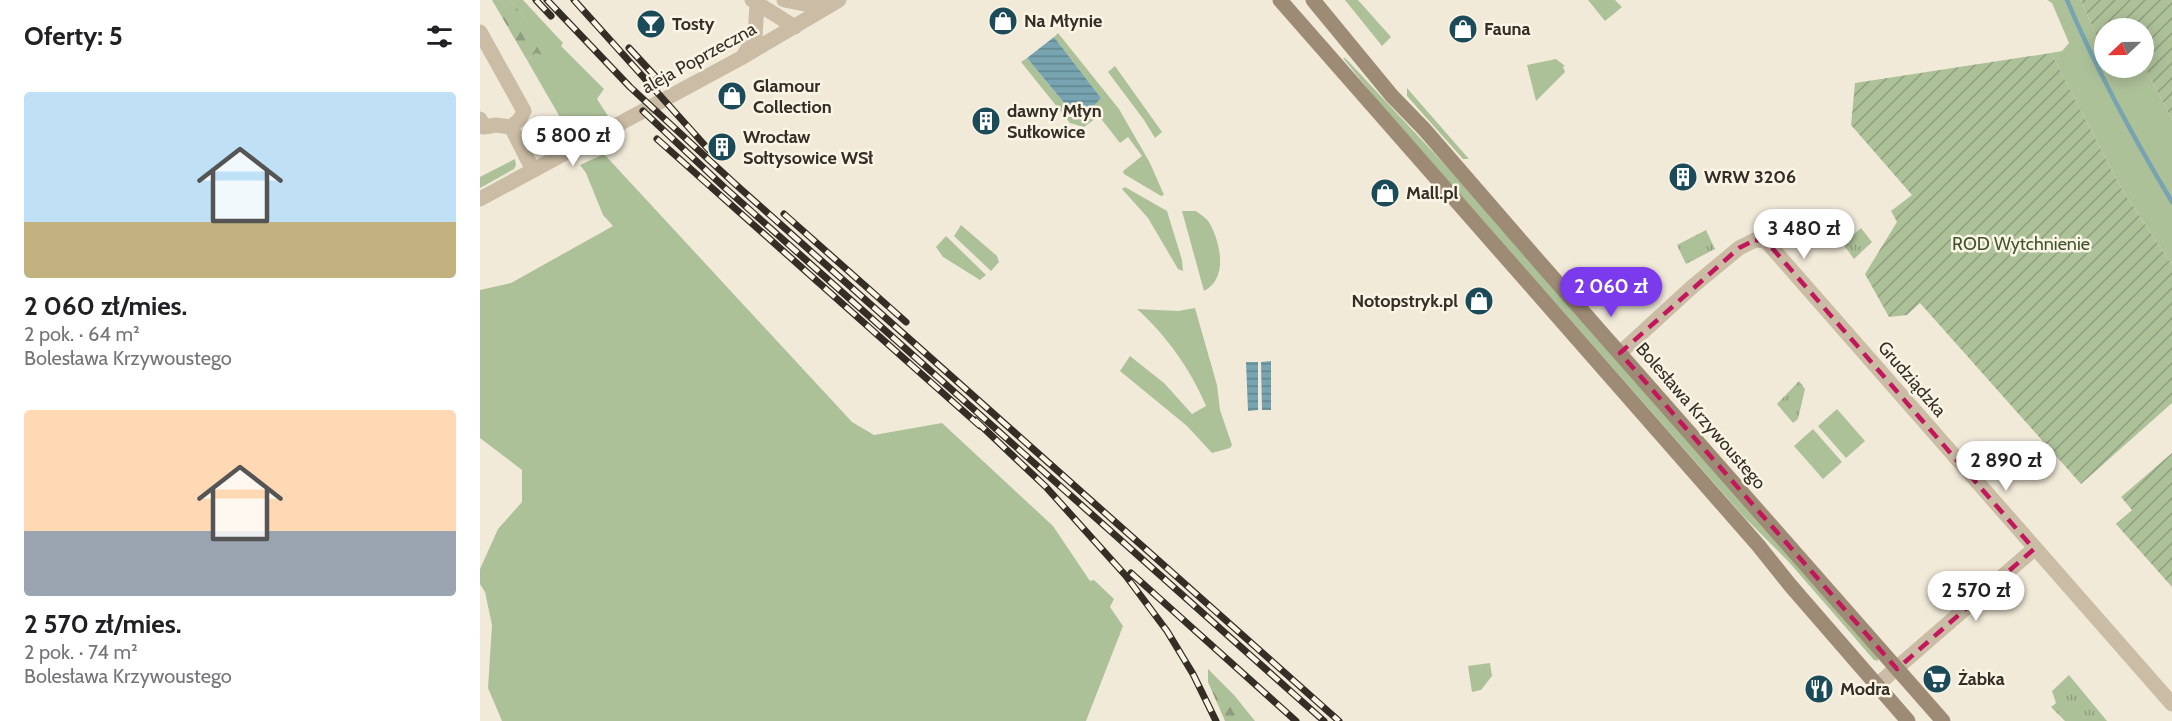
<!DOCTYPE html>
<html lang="pl">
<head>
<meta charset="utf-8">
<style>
	body { margin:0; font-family:Cabin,sans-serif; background:#f6f6f6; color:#202124; height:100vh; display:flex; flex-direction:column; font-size:22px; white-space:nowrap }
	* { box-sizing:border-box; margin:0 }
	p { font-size:20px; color:#757577 }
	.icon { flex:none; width:33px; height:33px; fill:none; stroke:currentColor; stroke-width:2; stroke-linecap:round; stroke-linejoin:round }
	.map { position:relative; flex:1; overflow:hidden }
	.sheet { display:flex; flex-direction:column; background:#fff; width:480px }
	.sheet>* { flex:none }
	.needle { width:39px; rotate:248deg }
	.tools { position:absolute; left:1614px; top:18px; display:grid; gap:12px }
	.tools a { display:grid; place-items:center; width:60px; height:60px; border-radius:50%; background:#fff; box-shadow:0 3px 15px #0003; font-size:30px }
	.price { position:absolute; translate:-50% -51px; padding:0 14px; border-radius:21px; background:#fff; color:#222; font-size:20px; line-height:39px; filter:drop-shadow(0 2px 3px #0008) }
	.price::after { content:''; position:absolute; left:50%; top:36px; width:18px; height:14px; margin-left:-9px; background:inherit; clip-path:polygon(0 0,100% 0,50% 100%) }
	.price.current { background:#7c3aed; color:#fff }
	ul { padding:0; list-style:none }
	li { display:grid; align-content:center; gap:12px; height:318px; padding:0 24px }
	li span { display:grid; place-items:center; height:186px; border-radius:6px; color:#555 }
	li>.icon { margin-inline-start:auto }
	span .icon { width:108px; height:108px; fill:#fffc; stroke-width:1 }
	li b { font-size:26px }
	h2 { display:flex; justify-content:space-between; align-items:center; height:72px; padding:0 24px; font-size:26px }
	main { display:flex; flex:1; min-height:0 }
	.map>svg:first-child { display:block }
</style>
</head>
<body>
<main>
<section class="sheet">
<h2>Oferty: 5<svg class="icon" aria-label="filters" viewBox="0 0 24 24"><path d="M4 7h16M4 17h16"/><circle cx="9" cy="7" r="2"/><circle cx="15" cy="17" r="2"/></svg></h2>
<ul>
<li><span style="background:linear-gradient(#bfe0f5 70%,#c2b280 0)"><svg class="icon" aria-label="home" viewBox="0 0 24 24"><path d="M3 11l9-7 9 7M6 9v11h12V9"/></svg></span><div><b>2 060 zł/mies.</b><p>2 pok. · 64 m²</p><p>Bolesława Krzywoustego</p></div></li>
<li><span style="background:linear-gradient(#ffd9b3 65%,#9aa5b1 0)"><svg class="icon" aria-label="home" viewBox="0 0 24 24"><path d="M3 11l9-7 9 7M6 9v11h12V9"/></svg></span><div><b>2 570 zł/mies.</b><p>2 pok. · 74 m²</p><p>Bolesława Krzywoustego</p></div></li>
</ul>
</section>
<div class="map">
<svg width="1692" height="721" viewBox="0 0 1692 721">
	<defs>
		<pattern id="forest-firs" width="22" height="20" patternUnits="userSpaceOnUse" patternTransform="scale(1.5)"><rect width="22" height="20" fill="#adc199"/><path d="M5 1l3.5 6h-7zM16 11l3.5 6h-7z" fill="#8e9d7d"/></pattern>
		<pattern id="park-tufts" width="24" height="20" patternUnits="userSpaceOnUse" patternTransform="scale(1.5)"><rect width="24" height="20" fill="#adc199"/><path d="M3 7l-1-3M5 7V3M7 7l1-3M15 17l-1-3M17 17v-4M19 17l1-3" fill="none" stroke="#8e9d7d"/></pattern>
		<pattern id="garden-furrows" width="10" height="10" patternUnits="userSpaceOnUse" patternTransform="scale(1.5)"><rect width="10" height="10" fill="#adc199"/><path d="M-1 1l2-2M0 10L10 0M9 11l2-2" fill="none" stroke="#8e9d7d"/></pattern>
		<pattern id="water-rules" width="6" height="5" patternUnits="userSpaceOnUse" patternTransform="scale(1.5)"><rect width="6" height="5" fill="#77a4b0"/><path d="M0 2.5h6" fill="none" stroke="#62868f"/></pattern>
	</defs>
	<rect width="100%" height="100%" fill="#f2ead9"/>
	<!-- grass -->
	<path fill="#adc199" d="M 30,0 L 43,0 L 83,43 L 81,46 L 124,89 L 117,99 L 128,116 C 123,120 119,120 114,123 C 107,129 100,133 92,138 L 47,60 L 56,53 L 58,35 Z
		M 865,0 L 878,0 L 911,37 L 902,46 Z
		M 1108,0 L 1135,0 L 1142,7 L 1125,21 Z
		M 1567,0 L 1601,0 L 1620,45 L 1624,45 L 1624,68 L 1664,66 L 1692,120 L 1692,265 L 1641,188 L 1571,53 L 1582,51 L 1589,43 L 1572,3 Z
		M 578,33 L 639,109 L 670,163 L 684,195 L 681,196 L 644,174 L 643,171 L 662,156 L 648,137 L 640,143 L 619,116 L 604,127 L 590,123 L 541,62 L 547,58 L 595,116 L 621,98 L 574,37 Z
		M 863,58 L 865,58 L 869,62 L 969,169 L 1398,657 L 1398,661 L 1394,660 L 1308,561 L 1264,517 L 897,100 Z
		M 1076,59 L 1085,66 L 1083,67 L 1085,72 L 1056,101 L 1047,65 Z
		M 635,66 L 682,132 L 675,138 L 664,120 L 628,72 Z
		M 927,88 L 989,159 L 983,159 L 927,96 Z
		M 124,154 L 372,422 L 394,435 L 462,423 L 573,526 L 610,581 L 614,580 L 634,599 L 630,607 L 643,626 L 606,721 L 22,721 L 8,688 L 12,625 L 5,592 L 0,584 L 0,569 L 18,529 L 42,502 L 42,470 L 0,438 L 0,290 L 31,283 L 133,226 L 123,215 L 106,173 L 100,165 Z
		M 35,159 L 36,165 L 34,169 L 0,188 L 0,177 Z
		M 645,187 L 687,211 L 702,260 L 703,271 L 698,269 L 668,218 L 642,189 Z
		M 702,211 L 716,211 C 721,215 728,219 730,224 C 741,244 748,279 724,291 Z
		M 481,225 L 517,256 L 519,262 L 511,271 L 474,236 Z
		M 466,236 L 506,275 L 500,280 L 463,257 L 456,247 Z
		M 715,308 L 737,385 L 740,410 L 752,445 L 750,448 L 732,453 L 707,426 L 640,371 L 650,356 L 684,383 L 712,414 L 726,406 C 711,370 686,335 657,309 L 698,311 Z
		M 1357,409 L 1385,441 L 1366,458 L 1338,426 Z
		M 1333,429 L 1362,462 L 1343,479 L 1314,446 Z
		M 1010,663 L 1012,676 L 1001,690 L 992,692 L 988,666 Z"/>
	<!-- forest -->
	<path fill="url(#forest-firs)" d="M 12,0 L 30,0 L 58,34 L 63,34 L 72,47 L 67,56 L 56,53 L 47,60 Z
		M 728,669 L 754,695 L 775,721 L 745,721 L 728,682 Z"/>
	<!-- park -->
	<path fill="url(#park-tufts)" d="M 1381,228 L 1392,242 L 1374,259 L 1363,244 Z
		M 1226,230 L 1235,249 L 1206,264 L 1197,245 Z
		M 1319,381 L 1325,389 L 1318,419 L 1313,423 L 1297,404 Z
		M 1589,675 L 1627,721 L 1585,721 L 1571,707 L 1576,703 L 1572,691 Z"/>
	<!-- garden -->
	<path fill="url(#garden-furrows)" d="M 1601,0 L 1692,0 L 1692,120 L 1664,66 L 1664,28 L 1624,28 L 1624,45 L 1620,45 Z
		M 1571,53 L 1641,188 L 1692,265 L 1692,403 L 1601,484 L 1440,303 L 1427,315 L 1409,317 L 1385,274 L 1417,222 L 1411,211 L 1432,195 L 1371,125 L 1375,83 Z
		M 1692,453 L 1692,587 L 1636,524 L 1652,510 L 1641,497 Z"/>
	<!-- water -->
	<path fill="url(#water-rules)" d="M 574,37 L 621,98 L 602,118 L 595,116 L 547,58 Z
		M 791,361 L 791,410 L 782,410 L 781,362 Z
		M 766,362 L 778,362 L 778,410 L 768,411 Z"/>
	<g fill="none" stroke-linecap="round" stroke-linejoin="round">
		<!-- stream -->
		<path stroke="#77a4b0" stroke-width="4.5" d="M 1587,0 C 1616,69 1653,137 1692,202"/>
		<!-- minor -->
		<path stroke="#cabca5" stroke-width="15" d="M 0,32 L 44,111 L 40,119 L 31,127
			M 0,119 L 4,127 L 16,125 L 31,127 L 53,170
			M 1140,353 L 1212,287 L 1259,248 L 1275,240 L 1286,241 L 1692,704
			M 1397,685 L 1554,549"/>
		<!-- tertiary -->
		<path stroke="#cabca5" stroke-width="15" d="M 272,0 L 315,27
			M 304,0 L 335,6 L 350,4
			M 264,55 L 275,36 L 277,5
			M 0,199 L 261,58 L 359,0"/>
		<!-- secondary -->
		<path stroke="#9e8b76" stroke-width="15" d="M 800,0 L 1278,545 L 1310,585 L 1428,721
			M 833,0 L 912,96 L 944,129 L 1061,264 L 1463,721"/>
		<!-- rail casing -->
		<g stroke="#352e26" stroke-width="7">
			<path id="rail" d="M 56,0 L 71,16
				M 67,0 L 150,87 L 254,183 L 859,721
				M 94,0 L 229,150
				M 149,48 L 175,76
				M 163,111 L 244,187 L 844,721
				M 177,139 L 500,426
				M 304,214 L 426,322
				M 495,420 L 566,487 L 646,576 L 687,631 L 713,674 L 736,721
				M 651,573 L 816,721"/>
		</g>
		<!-- rail -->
		<use href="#rail" stroke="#faf4e5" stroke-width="4.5" stroke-dasharray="14" stroke-linecap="butt"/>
	</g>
	<!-- marked area -->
	<path fill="none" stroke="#c2185b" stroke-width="4.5" stroke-dasharray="12 8" stroke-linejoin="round" d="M 1275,240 L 1286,241 L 1554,549 L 1417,669 L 1140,353 L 1259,248 Z"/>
	<!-- icons -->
	<defs>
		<g id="shop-disc" transform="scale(1.5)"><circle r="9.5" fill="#1b4a58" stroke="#faf4e5"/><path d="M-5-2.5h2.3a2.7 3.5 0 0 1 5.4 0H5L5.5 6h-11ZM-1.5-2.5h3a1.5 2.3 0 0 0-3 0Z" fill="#fff"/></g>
		<g id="bar-disc" transform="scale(1.5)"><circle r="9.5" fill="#1b4a58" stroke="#faf4e5"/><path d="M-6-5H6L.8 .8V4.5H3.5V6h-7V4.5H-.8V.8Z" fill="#fff"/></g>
		<g id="building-disc" transform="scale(1.5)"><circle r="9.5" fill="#1b4a58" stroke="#faf4e5"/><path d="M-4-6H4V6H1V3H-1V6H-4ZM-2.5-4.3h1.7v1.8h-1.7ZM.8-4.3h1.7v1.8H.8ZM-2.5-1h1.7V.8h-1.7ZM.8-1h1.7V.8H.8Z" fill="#fff"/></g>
		<g id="supermarket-disc" transform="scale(1.5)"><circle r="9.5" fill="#1b4a58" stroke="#faf4e5"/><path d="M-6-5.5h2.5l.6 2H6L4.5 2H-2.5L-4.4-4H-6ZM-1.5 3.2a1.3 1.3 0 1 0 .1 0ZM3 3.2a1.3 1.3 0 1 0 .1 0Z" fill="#fff"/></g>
		<g id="restaurant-disc" transform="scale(1.5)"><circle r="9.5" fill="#1b4a58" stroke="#faf4e5"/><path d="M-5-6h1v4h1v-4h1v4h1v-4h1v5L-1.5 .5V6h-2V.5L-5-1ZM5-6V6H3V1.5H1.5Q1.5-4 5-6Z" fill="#fff"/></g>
	</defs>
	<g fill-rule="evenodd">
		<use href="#shop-disc" x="523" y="21"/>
		<use href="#bar-disc" x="171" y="24"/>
		<use href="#shop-disc" x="983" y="29"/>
		<use href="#shop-disc" x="252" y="96"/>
		<use href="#building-disc" x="506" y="121"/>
		<use href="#building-disc" x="242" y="147"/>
		<use href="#building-disc" x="1203" y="177"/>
		<use href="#shop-disc" x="905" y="193"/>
		<use href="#shop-disc" x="999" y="301"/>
		<use href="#supermarket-disc" x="1457" y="679"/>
		<use href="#restaurant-disc" x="1339" y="689"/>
	</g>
	<g text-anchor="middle" stroke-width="5" stroke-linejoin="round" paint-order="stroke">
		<!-- poi labels -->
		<g font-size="18" font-weight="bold" fill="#352e26" stroke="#faf4e5" text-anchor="start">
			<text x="544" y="27">Na Młynie</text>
			<text x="192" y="30">Tosty</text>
			<text x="1004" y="35">Fauna</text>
			<text x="273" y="92">Glamour<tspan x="273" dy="21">Collection</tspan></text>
			<text x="527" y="117">dawny Młyn<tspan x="527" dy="21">Sułkowice</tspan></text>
			<text x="263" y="143">Wrocław<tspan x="263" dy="21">Sołtysowice WSł</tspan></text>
			<text x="1224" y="183">WRW 3206</text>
			<text x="926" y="199">Mall.pl</text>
			<text x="978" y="307" text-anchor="end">Notopstryk.pl</text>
			<text x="1478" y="685">Żabka</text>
			<text x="1360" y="695">Modra</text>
		</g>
		<!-- street labels -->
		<g font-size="18" fill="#352e26" stroke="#faf4e5">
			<text transform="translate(219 58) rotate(-29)" y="6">aleja Poprzeczna</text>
			<text transform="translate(1432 379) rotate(49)" y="6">Grudziądzka</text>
			<text transform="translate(1221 416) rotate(49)" y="6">Bolesława Krzywoustego</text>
		</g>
		<!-- park labels -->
		<g font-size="18" fill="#3e542a" stroke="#faf4e5">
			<text x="1541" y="250">ROD Wytchnienie</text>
		</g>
	</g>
</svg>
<div class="tools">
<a><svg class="needle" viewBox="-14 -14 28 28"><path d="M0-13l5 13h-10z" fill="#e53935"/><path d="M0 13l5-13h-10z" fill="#757577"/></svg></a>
</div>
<b class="price" style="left:93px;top:167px">5 800 zł</b>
<b class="price" style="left:1324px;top:260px">3 480 zł</b>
<b class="price current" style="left:1131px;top:318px">2 060 zł</b>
<b class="price" style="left:1526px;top:492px">2 890 zł</b>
<b class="price" style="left:1496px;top:622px">2 570 zł</b>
</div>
</main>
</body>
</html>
